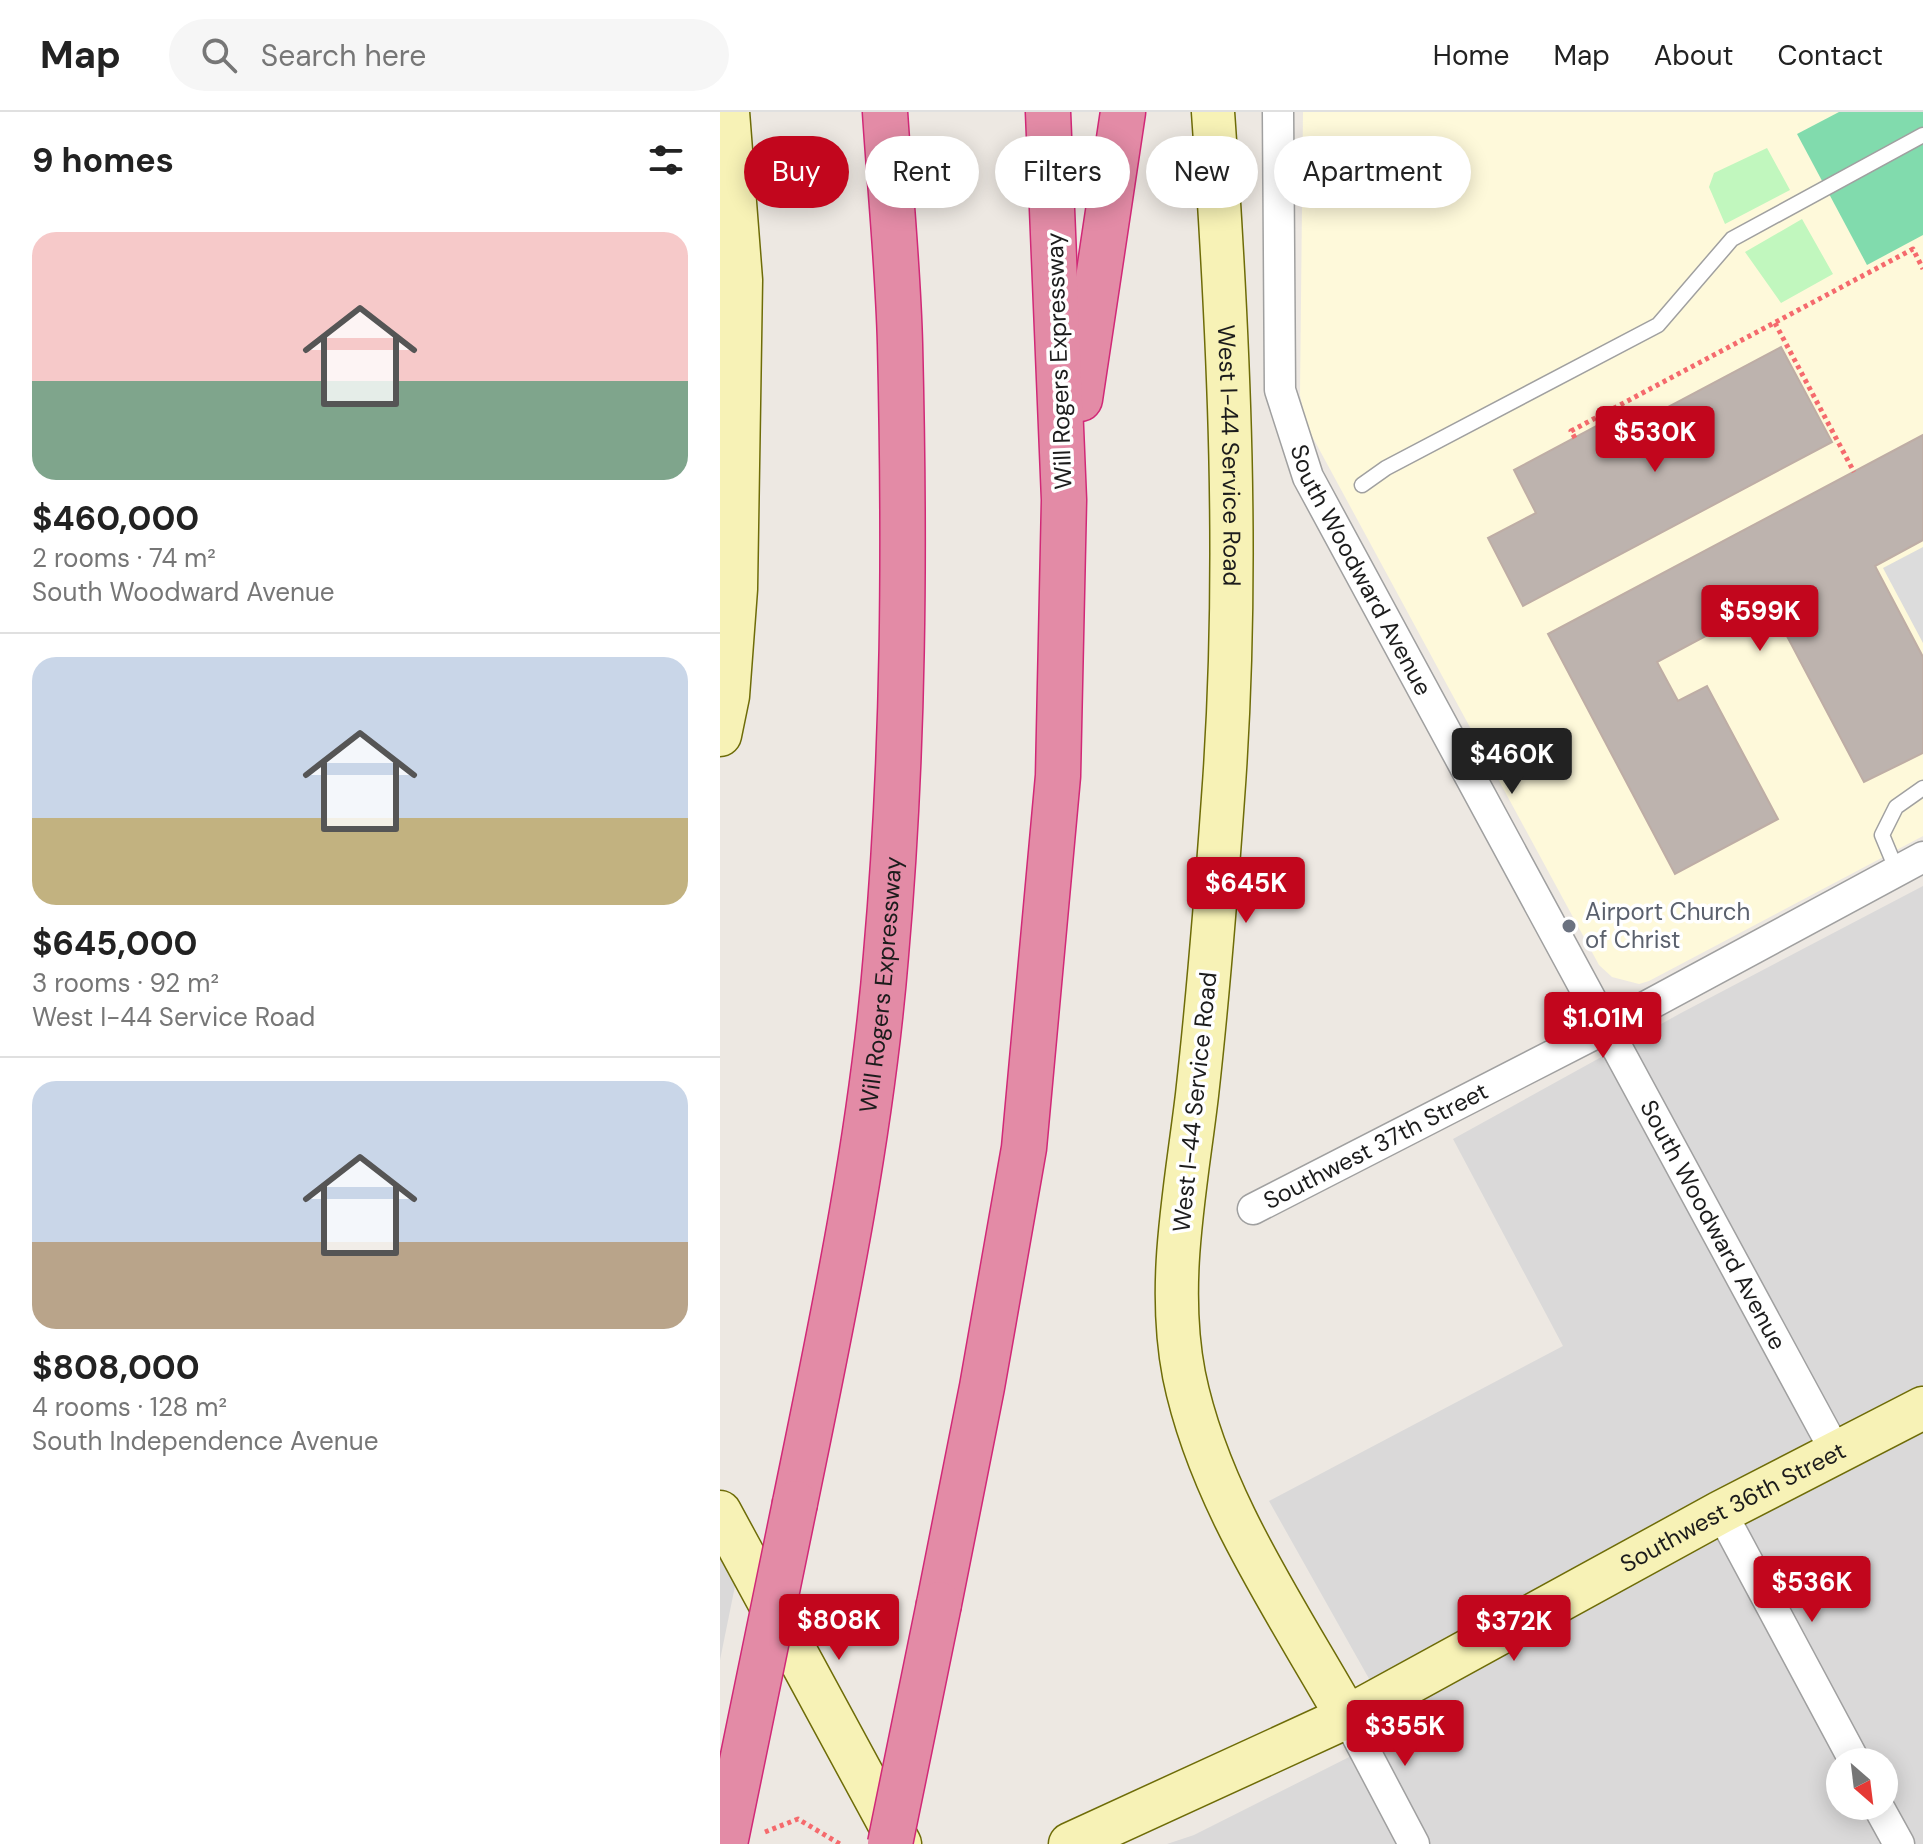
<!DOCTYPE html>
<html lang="en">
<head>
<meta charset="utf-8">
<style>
	body { margin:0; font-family:"DM Sans",sans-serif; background:#f6f6f6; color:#222; height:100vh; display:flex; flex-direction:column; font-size:30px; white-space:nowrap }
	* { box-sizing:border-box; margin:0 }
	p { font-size:26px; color:#767676 }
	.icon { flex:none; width:44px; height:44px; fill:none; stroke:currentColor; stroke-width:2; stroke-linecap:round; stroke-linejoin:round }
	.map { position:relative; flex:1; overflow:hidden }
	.sheet { display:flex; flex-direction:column; background:#fff; width:720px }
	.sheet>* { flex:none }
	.guide { position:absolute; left:24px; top:24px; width:760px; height:72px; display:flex; gap:16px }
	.needle { width:52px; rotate:152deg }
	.fabs { position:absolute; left:1106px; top:1636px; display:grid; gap:16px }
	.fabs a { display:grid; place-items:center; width:72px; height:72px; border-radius:50%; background:#fff; box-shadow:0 4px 20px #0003; font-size:40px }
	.price { position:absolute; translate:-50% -68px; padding:0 18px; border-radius:8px; background:#c2061d; color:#fff; font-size:26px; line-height:52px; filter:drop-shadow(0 2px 4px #0008) }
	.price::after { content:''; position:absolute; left:50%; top:48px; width:24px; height:18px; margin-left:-12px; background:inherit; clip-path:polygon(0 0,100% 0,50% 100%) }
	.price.current { background:#222; color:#fff }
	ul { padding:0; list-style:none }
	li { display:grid; align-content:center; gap:16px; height:424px; padding:0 32px }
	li+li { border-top:2px solid #e0e0e0 }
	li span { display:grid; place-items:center; height:248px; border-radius:24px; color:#555 }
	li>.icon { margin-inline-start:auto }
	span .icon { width:144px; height:144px; fill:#fffc; stroke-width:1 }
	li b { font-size:34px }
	h2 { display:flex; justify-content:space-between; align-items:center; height:96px; padding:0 32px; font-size:34px }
	.tag { padding:0 28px; border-radius:36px; background:#fff; box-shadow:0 4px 20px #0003; font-size:28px; line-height:72px }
	.tag.current { background:#c2061d; color:#fff }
	header { display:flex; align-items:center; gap:48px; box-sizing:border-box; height:112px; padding:0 40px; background:#fff; border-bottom:2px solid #e0e0e0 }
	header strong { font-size:38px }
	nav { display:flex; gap:44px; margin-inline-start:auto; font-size:28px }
	.search { width:560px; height:72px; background:#f6f6f6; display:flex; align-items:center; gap:20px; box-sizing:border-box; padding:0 28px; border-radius:44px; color:#767676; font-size:30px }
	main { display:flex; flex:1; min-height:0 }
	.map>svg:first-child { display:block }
</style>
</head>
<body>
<header>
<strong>Map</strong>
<div class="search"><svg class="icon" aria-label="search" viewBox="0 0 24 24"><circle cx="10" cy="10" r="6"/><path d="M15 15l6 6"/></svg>Search here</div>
<nav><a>Home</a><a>Map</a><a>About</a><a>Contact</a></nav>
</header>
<main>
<section class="sheet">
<h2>9 homes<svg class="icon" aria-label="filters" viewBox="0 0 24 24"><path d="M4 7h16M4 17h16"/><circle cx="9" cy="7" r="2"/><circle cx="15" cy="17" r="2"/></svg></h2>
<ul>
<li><span style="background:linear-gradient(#f6c9c9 60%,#7fa58c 0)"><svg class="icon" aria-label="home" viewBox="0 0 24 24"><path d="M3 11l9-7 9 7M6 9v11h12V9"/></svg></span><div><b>$460,000</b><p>2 rooms · 74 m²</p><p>South Woodward Avenue</p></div></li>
<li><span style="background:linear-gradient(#c9d6e8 65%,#c2b280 0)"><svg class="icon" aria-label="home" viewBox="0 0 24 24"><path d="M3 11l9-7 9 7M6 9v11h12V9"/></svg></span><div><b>$645,000</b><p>3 rooms · 92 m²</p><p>West I-44 Service Road</p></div></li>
<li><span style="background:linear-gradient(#c9d6e8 65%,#b9a48a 0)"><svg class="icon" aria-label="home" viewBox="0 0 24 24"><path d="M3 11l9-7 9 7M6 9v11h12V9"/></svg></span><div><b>$808,000</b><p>4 rooms · 128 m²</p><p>South Independence Avenue</p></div></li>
</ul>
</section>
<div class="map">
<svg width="1203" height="1732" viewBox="0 0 1203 1732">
	<rect width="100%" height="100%" fill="#ede8e2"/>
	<!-- residential -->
	<path fill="#dad9d9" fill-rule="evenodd" d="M 1203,774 L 1203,1732 L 447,1732 L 474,1723 L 679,1620 L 549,1389 L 843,1234 L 733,1027 L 961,901 ZM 1120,1650 L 1164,1650 L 1164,1694 L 1120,1694 Z
		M 0,1446 L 15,1474 L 0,1548 Z"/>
	<!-- education -->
	<path fill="#fef9da" d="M 583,0 L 1203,0 L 1203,724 L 929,869 L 919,872 L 892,865 L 879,853 L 586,313 L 580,283 Z"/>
	<!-- park -->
	<path fill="#c1f7be" d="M 1047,36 L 1070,78 L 1005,112 L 989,75 L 994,61 Z
		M 1082,107 L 1113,162 L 1061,191 L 1025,140 Z"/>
	<!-- pitch -->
	<path fill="#81dbad" d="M 1119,0 L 1203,0 L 1203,123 L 1147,153 L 1077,22 Z"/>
	<!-- parking -->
	<path fill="#dcdcdc" d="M 1203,435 L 1203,531 L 1163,456 Z"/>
	<!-- building -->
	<path fill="#bdb3ae" stroke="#beada5" stroke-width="2" d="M 1061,235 L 1112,330 L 803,494 L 768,426 L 816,401 L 794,358 L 880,312 L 888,327 Z
		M 1203,323 L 1203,428 L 1155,454 L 1203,545 L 1203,641 L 1144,670 L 1049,490 L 937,550 L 958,589 L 987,574 L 1058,707 L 955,762 L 828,522 Z"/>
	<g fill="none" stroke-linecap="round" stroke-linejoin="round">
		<!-- lane casing -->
		<g stroke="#a0a0a0" stroke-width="17">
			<path id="lane" d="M 642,373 L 666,356 L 938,213 L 1012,127 L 1203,23
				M 1177,759 L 1162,723 L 1176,695 L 1203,676"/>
		</g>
		<!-- street casing -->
		<g stroke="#a0a0a0" stroke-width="33">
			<g id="street">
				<path id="s1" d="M 558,0 L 560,278 L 588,365 L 1117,1342"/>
				<path id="s2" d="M 533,1097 L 888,915 L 1203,745"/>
				<path d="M 1001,1400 L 1135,1650"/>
				<path d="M 627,1605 L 694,1732"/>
				<path d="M 1158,1694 L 1179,1732"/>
			</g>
		</g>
		<!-- secondary casing -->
		<g stroke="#6e6c08" stroke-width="45">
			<g id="secondary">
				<path id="s3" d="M 493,0 C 509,228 520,458 503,686 C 496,785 488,885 477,983 C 466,1076 446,1170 464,1263 C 489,1386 566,1497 627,1605"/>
				<path d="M 0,623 L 8,584 L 16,477 L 21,168 L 8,0"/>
				<path d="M 0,1400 L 180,1732"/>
				<path id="s4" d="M 350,1732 L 627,1605 L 1001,1400 L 1203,1296"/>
			</g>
		</g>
		<!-- highway casing -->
		<g stroke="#d12977" stroke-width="47">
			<g id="highway">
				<path d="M 360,287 L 403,0"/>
				<path id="s5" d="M 75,1391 C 112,1210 151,1028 166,843 C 184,640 185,436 180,232 C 178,155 170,77 165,0"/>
				<path d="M 219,1492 L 262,1275 L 304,1036 L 338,664 L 344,388 L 328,0"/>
			</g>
		</g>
		<!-- path -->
		<path stroke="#f56a6d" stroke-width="5" stroke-dasharray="4 4" stroke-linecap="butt" d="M 1055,211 L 1134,360
			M 855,326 L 851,319 L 1193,137 L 1203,157
			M 45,1720 L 78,1707 L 120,1732"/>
		<!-- lane -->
		<use href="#lane" stroke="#fff" stroke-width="14"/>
		<!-- street -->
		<use href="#street" stroke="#fff" stroke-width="30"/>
		<!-- secondary -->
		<use href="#secondary" stroke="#f7f2b6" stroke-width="42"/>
		<!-- highway -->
		<use href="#highway" stroke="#e38ba6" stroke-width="44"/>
		<!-- highway-bridge casing -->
		<g stroke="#d12977" stroke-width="47" stroke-linecap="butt">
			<path id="highway-bridge" d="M 5,1732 L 75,1391
				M 170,1732 L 219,1492"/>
		</g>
		<!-- highway-bridge -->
		<use href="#highway-bridge" stroke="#e38ba6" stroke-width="44"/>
	</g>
	<!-- markers -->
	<circle fill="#6b7280" stroke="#fff" stroke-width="3" cx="849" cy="814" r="8"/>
	<g text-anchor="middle" stroke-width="7" stroke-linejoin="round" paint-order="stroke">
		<!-- street labels -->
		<g font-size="24" fill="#1c1c1c" stroke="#fff">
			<text transform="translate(339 249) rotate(-92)" y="8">Will Rogers Expressway</text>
			<text dy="8" stroke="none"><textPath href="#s3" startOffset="344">West I-44 Service Road</textPath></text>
			<text dy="8" stroke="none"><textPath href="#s1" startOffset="476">South Woodward Avenue</textPath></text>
			<text dy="8" stroke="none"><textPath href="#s5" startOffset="526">Will Rogers Expressway</textPath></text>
			<text transform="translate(475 990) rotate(-84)" y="8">West I-44 Service Road</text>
			<text dy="8" stroke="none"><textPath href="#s2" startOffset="138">Southwest 37th Street</textPath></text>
			<text dy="8" stroke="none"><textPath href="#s1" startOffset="1220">South Woodward Avenue</textPath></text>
			<text dy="8" stroke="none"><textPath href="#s4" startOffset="744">Southwest 36th Street</textPath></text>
		</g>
		<!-- worship labels -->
		<g font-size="24" fill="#5b616d" stroke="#fff" text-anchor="start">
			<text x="865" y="808">Airport Church<tspan x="865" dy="28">of Christ</tspan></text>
		</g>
	</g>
</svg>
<div class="fabs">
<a><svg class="needle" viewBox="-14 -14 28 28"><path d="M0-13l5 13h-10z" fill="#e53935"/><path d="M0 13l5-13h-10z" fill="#767676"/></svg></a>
</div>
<b class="price" style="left:935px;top:362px">$530K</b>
<b class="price" style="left:1040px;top:541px">$599K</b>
<b class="price current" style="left:792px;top:684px">$460K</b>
<b class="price" style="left:526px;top:813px">$645K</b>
<b class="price" style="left:883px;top:948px">$1.01M</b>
<b class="price" style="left:1092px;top:1512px">$536K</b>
<b class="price" style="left:119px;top:1550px">$808K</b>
<b class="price" style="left:794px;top:1551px">$372K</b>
<b class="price" style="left:685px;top:1656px">$355K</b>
<div class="guide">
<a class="tag current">Buy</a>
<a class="tag">Rent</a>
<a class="tag">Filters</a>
<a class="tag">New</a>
<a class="tag">Apartment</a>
</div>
</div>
</main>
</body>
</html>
